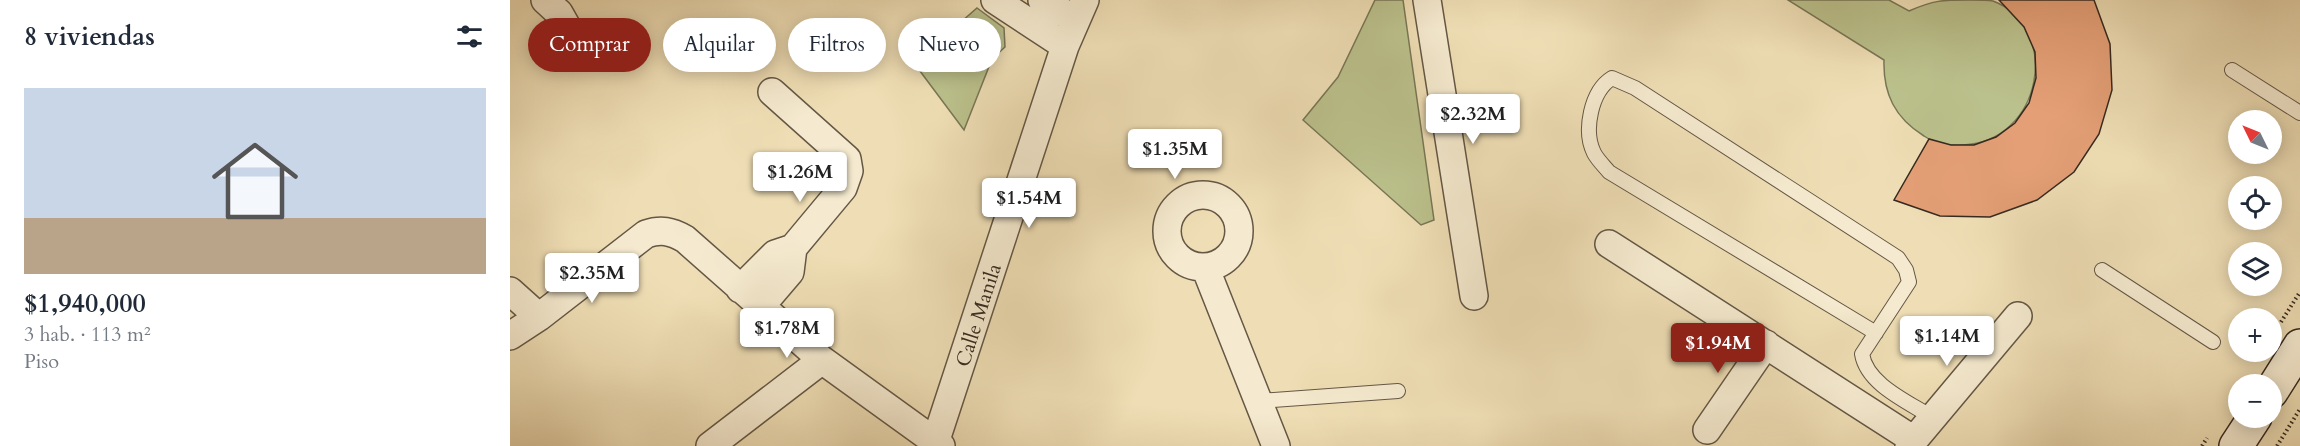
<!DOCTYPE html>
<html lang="es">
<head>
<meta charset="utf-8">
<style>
	body { margin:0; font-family:Cardo,serif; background:#f6f6f7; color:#1f2937; height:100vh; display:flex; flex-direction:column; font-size:22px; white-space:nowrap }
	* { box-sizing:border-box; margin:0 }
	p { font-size:20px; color:#747a83 }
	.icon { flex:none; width:33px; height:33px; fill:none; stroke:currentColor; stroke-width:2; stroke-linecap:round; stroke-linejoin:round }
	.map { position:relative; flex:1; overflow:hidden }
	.panel { display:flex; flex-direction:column; background:#fff; width:510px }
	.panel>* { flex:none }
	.banner { position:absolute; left:18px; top:18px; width:570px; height:54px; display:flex; gap:12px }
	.needle { width:39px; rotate:313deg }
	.fabs { position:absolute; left:1718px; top:110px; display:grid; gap:12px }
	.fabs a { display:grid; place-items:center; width:54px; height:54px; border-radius:50%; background:#fff; box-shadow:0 3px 15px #0003; font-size:30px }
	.price { position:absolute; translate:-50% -51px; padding:0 14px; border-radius:6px; background:#fff; color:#222; font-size:20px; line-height:39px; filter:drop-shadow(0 2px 3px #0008) }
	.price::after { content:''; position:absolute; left:50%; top:36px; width:18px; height:14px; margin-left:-9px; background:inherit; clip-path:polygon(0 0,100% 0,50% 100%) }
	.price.selected { background:#8f2418; color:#fff }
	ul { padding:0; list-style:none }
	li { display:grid; align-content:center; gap:12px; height:318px; padding:0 24px }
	li span { display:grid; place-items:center; height:186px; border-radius:0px; color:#555 }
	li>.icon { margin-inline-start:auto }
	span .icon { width:108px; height:108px; fill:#fffc; stroke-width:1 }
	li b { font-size:26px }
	h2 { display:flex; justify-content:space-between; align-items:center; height:72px; padding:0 24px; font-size:26px }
	.tag { padding:0 21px; border-radius:27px; background:#fff; box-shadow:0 3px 15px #0003; font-size:21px; line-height:54px }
	.tag.selected { background:#8f2418; color:#fff }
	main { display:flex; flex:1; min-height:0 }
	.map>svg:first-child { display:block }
</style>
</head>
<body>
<main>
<section class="panel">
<h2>8 viviendas<svg class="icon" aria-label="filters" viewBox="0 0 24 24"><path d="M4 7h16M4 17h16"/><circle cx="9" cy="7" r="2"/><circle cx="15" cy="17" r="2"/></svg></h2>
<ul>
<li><span style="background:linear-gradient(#c9d6e8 70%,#b9a48a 0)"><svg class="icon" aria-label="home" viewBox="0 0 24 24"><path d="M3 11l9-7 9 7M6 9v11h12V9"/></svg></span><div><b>$1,940,000</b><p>3 hab. · 113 m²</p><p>Piso</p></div></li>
</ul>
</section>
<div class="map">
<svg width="1790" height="446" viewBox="0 0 1790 446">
	<rect width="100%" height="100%" fill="#efdeb5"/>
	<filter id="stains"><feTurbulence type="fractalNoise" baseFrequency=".00333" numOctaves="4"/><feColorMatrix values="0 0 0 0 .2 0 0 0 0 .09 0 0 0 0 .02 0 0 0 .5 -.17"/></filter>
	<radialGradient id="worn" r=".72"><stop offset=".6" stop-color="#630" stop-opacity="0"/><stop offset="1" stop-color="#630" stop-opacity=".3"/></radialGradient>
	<!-- green -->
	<path fill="#bbc18c" stroke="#787656" stroke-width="1.5" d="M 865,0 L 893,0 L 924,220 L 911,225 L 793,120 L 828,77 Z
		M 1278,0 L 1379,0 L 1399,11 C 1424,0 1432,0 1460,0 C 1468,0 1477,0 1483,1 C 1552,27 1533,142 1453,145 C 1440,146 1425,144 1414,136 C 1385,118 1373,94 1374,60 Z
		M 467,8 L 494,28 L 495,47 L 482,59 L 454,130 L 404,63 Z"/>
	<!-- building -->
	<path fill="#e49f76" stroke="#352a20" stroke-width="1.5" d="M 1489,0 L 1584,0 L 1600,44 L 1602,90 L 1589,134 L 1564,172 L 1527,200 L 1480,217 L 1430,216 L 1384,200 L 1419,139 L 1441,145 L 1464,145 L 1486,137 L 1505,123 L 1519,103 L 1526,78 L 1525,52 L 1514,27 Z"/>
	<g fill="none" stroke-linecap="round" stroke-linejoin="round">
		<!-- lane casing -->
		<g stroke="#645745" stroke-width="16">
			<path id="lane" d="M 1722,70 L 1790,113
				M 1592,270 L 1703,342
				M 1366,333 L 1099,172 C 1094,166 1087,159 1084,153 C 1073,131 1081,91 1102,78 L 1125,88 L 1388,258 L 1396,270 L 1399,282 L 1352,354 C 1357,385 1399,402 1423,418
				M 750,401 L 888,391"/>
		</g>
		<!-- street casing -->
		<g stroke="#645745" stroke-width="30">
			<path id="street" d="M 35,0 L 49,13 L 62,36
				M 485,0 L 555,46
				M 532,0 L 566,20
				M 917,0 L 964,296
				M657 231a36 36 0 1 1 72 0a36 36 0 1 1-72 0Z
				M 1099,244 L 1404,440
				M 695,267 L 766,446
				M 230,289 L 265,254 L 283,248 L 333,188 L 339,171 L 337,159 L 262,92
				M 0,291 L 29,317
				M 251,306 L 280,272 L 283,248
				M 0,336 L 29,317 L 136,234 C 151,229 161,231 175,239 L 312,360 L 431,446
				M 1197,430 L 1256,344
				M 200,446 L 312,360
				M 424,446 L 555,46 L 575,0
				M 1399,446 L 1508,316"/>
		</g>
		<!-- secondary casing -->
		<g stroke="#352a20" stroke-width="36">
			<path id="secondary" d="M 1761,392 L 1790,346
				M 1726,446 L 1745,417"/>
		</g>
		<!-- path -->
		<path stroke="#352a20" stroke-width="4" stroke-dasharray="1.5 3" stroke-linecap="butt" d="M 1771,322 L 1790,292
			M 1692,446 L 1697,438
			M 1767,446 L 1790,409"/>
		<!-- lane -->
		<use href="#lane" stroke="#f5eacf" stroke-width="14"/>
		<!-- street -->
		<use href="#street" stroke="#f5eacf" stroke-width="27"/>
		<!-- secondary -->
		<use href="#secondary" stroke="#f5eacf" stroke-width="33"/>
	</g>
	<g text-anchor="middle" stroke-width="4.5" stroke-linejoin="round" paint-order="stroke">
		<!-- street labels -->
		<g font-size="20" fill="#352a20" stroke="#f5eacf">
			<text transform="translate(468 315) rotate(-72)" y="7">Calle Manila</text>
		</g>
	</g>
	<rect width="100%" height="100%" filter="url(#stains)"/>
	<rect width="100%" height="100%" fill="url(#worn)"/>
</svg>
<div class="fabs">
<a><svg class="needle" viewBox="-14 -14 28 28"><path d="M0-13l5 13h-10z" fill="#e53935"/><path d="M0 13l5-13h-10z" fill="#747a83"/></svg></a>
<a><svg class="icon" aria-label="locate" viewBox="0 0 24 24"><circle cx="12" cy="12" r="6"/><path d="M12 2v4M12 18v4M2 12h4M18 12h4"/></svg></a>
<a><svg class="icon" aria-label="layers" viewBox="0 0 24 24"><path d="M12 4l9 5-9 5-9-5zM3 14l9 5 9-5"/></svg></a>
<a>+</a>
<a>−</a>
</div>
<b class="price" style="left:963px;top:145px">$2.32M</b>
<b class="price" style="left:665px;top:180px">$1.35M</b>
<b class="price" style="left:290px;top:203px">$1.26M</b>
<b class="price" style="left:519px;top:229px">$1.54M</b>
<b class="price" style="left:82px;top:304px">$2.35M</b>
<b class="price" style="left:277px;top:359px">$1.78M</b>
<b class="price" style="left:1437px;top:367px">$1.14M</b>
<b class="price selected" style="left:1208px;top:374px">$1.94M</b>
<div class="banner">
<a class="tag selected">Comprar</a>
<a class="tag">Alquilar</a>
<a class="tag">Filtros</a>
<a class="tag">Nuevo</a>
</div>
</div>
</main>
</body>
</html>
